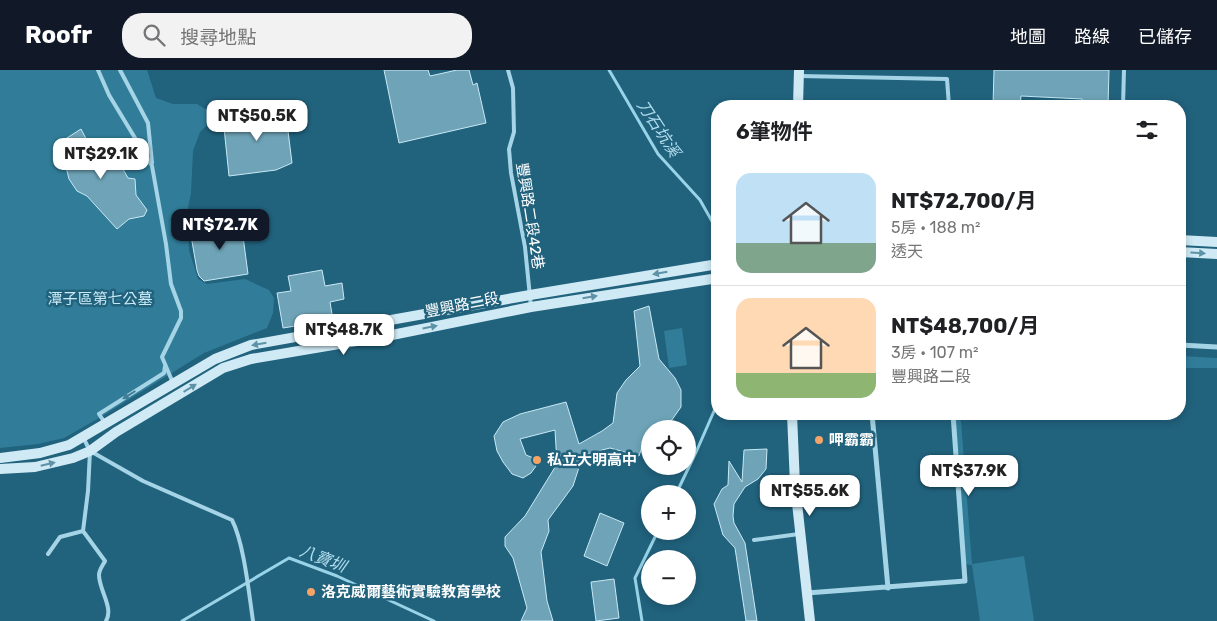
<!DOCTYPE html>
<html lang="zh-TW">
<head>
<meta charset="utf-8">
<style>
	body { margin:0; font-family:Rubik,"Noto Sans TC",sans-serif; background:#f2f2f2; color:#202124; height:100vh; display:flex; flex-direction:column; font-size:19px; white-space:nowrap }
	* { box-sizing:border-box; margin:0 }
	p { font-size:16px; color:#757577 }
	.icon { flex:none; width:28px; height:28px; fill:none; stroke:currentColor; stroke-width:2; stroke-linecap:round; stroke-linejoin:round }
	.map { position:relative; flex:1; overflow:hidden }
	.panel { position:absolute; left:711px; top:30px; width:475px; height:320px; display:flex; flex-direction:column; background:#fff; border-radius:20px; box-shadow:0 2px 8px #0003 }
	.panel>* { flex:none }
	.controls { position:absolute; left:641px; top:350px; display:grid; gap:10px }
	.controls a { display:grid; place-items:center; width:55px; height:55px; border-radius:50%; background:#fff; box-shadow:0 2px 8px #0003; font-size:25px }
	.price { position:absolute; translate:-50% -42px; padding:0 11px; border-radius:10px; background:#fff; color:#222; font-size:16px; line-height:32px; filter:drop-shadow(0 1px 2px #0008) }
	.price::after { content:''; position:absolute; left:50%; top:30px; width:15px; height:11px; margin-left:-8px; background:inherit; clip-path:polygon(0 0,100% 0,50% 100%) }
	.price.current { background:#111827; color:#fff }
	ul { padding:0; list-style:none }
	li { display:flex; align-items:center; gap:15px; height:125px; padding:0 25px }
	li+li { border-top:1px solid #e0e0e0 }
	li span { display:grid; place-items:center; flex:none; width:140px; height:100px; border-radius:15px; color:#555 }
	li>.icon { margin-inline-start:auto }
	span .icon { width:60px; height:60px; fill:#fffc; stroke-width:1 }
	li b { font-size:21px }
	h2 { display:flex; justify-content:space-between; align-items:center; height:60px; padding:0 25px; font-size:21px }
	header { display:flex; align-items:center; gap:30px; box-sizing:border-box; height:70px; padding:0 25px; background:#111827; color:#fff }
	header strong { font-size:24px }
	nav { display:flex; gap:28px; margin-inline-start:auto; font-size:18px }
	.search { width:350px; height:45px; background:#f2f2f2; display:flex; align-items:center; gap:12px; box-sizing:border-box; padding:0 18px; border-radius:20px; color:#757577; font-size:19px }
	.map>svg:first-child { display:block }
</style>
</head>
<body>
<header>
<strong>Roofr</strong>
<div class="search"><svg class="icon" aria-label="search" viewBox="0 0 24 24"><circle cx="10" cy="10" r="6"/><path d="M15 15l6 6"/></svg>搜尋地點</div>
<nav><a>地圖</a><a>路線</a><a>已儲存</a></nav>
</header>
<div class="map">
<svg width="1217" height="551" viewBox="0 0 1217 551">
	<rect width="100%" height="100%" fill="#21627d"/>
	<!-- green -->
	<path fill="#317d99" d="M 0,0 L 147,0 L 156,28 L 173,34 L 197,34 L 207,40 L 207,55 L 200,62 L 193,81 L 191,123 L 187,143 L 189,180 L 198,209 L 207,214 L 245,209 L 269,220 L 274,228 L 273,243 L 267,258 L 204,283 L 99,348 L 64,368 L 38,374 L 0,378 Z
		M 682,258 L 687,295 L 669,298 L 664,261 Z
		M 1180,286 L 1217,288 L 1217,298 L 1180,298 Z
		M 953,347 L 961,351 L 972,494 L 1024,486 L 1034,551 L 980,551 L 972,495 L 964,494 Z"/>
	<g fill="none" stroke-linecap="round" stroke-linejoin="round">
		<!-- stream -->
		<path stroke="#98d3e8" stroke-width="3" d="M 609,0 L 658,84 L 700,130 L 713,153 L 715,228 L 718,239
			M 676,424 L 697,380 L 718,332
			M 182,551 L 289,488 L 337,506 L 434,551
			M 642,551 L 635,508 L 658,461"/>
	</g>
	<!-- building -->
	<path fill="#6fa4b8" stroke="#c8e9f5" d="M 384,0 L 428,0 L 430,6 L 457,0 L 469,0 L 473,15 L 477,13 L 486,53 L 399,73 Z
		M 994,0 L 1109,0 L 1108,36 L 1082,36 L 1082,29 L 1021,26 L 1020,36 L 993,36 Z
		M 261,38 L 286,45 L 292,93 L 276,100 L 229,106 L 223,48 Z
		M 81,59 L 94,84 L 112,80 L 128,108 L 135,109 L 136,125 L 147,140 L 144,146 L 129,149 L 117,159 L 87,126 L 77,121 L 69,109 L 64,89 L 61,86 L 59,73 Z
		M 241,151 L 248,204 L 204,211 L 199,206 L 197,200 L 190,160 Z
		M 322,200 L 325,216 L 342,213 L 344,229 L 330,232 L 333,250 L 283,258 L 277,223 L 291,221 L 288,206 Z
		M 649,236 L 659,289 L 675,308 L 681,320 L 681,337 L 669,354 L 660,359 L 650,359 L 650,366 L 644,371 L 639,386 L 610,378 L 583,385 L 573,416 L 548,450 L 549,461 L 541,482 L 547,531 L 553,551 L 521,551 L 527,538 L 513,488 L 505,476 L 505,467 L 525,446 L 557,394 L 555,360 L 520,369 L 526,385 L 536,389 L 536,396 L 531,403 L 523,408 L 512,404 L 503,392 L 497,381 L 494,366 L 503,352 L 520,344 L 566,332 L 579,374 L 602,361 L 613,353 L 617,323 L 626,310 L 640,296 L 634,241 Z
		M 767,379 L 766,399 L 758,409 L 745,417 L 734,434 L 733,446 L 734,453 L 745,473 L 757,551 L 746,551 L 735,478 L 723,465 L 714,434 L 722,419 L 728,415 L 729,391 L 742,412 L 744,380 Z
		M 600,443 L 624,453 L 607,496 L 584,486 Z
		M 614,509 L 619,548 L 596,551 L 591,512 Z"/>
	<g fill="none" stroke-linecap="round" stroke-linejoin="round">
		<!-- lane -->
		<path stroke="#a5d4e6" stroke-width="4" d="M 98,0 L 109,25 L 152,96 L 166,174 L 171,214 L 181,241 L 181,248 L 162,287 L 173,313
			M 120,0 L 148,53 L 152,93
			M 508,0 L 513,18 L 514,62 L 509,79 L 511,103 L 525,177 L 531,237
			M 800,6 L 947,9 L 949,36
			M 1123,36 L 1124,0
			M 105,353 L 99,344 L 164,303 L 165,296
			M 92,382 L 143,411 L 232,450 C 244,473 249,524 253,551
			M 83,461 L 105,491 C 103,495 99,500 99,505 C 99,520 114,538 106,551
			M 754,470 L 799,464
			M 48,484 L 60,467 L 83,461 L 88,421 L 90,381 L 83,367"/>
		<!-- street -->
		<path stroke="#a5d4e6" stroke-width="5" d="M 1180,275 L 1217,277
			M 872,344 L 888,518
			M 792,345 L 953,347
			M 807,523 L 965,511 L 953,344"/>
		<!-- secondary -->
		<path stroke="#cfeaf5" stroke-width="10" d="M 798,36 L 799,0
			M 1180,170 L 1217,172
			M 1180,182 L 1217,184
			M 792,344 L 795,415 L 810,551
			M 0,388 L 40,383 L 69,375 L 215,289 L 251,275 L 530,225 L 718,194
			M 0,399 L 35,397 L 73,388 L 90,381 L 116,362 L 223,298 L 251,289 L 392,265 L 531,237 L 718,208"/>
	</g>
	<!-- one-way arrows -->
	<defs><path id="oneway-solid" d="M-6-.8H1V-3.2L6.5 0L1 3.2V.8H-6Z" transform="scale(1.25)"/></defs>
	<g fill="#5e92a7">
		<use href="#oneway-solid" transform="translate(1198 183) rotate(3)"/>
		<use href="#oneway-solid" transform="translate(660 203) rotate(170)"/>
		<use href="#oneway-solid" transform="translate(590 227) rotate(-9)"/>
		<use href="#oneway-solid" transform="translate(430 257) rotate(-11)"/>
		<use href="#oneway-solid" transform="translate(259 274) rotate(170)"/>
		<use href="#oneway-solid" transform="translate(190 318) rotate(-31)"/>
		<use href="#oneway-solid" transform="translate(48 394) rotate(-13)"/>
	</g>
	<use fill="#427e97" href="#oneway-solid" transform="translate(129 325) rotate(148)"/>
	<!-- markers -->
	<g fill="#f3a466" stroke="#21627d" stroke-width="2">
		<circle cx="819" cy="370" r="5"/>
		<circle cx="537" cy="390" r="5"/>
		<circle cx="311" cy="522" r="5"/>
	</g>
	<g text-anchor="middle" stroke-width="5" stroke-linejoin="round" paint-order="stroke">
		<!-- street labels -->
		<g font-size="15" fill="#fff" stroke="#21627d">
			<text transform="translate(530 146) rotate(81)" y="5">豐興路二段42巷</text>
			<text transform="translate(462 235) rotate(-11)" y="5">豐興路二段</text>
		</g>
		<!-- park labels -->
		<g font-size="15" fill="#c8e9f5" stroke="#21627d">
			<text x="100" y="234">潭子區第七公墓</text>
		</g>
		<!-- poi labels -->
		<g font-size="15" font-weight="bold" fill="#fff" stroke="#21627d" text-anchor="start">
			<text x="829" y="375">呷霸霸</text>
			<text x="547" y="395">私立大明高中</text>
			<text x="321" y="527">洛克威爾藝術實驗教育學校</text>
		</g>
		<!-- water labels -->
		<g font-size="16" font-style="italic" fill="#b0ddee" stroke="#21627d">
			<text transform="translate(659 58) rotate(57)" y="6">刀石坑溪</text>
			<text transform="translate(323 488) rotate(21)" y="6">八寶圳</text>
		</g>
	</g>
</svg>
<div class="controls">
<a><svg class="icon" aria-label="locate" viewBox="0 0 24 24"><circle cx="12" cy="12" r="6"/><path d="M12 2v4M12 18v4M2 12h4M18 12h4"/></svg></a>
<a>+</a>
<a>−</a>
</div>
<b class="price" style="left:257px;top:72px">NT$50.5K</b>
<b class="price" style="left:101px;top:110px">NT$29.1K</b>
<b class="price current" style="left:220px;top:181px">NT$72.7K</b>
<b class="price" style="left:344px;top:286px">NT$48.7K</b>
<b class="price" style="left:969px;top:427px">NT$37.9K</b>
<b class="price" style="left:810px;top:447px">NT$55.6K</b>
<section class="panel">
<h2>6筆物件<svg class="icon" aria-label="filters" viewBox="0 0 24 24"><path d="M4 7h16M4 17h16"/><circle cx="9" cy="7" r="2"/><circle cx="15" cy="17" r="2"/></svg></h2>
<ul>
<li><span style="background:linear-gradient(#bfe0f5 70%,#7fa58c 0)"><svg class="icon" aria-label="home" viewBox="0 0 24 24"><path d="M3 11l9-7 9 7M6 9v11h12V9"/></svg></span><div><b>NT$72,700/月</b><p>5房 · 188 m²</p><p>透天</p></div></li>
<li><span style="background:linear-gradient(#ffd9b3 75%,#8fb573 0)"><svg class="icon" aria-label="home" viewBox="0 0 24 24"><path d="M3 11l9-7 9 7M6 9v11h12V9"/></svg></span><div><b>NT$48,700/月</b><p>3房 · 107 m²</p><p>豐興路二段</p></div></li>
</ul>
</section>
</div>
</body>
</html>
